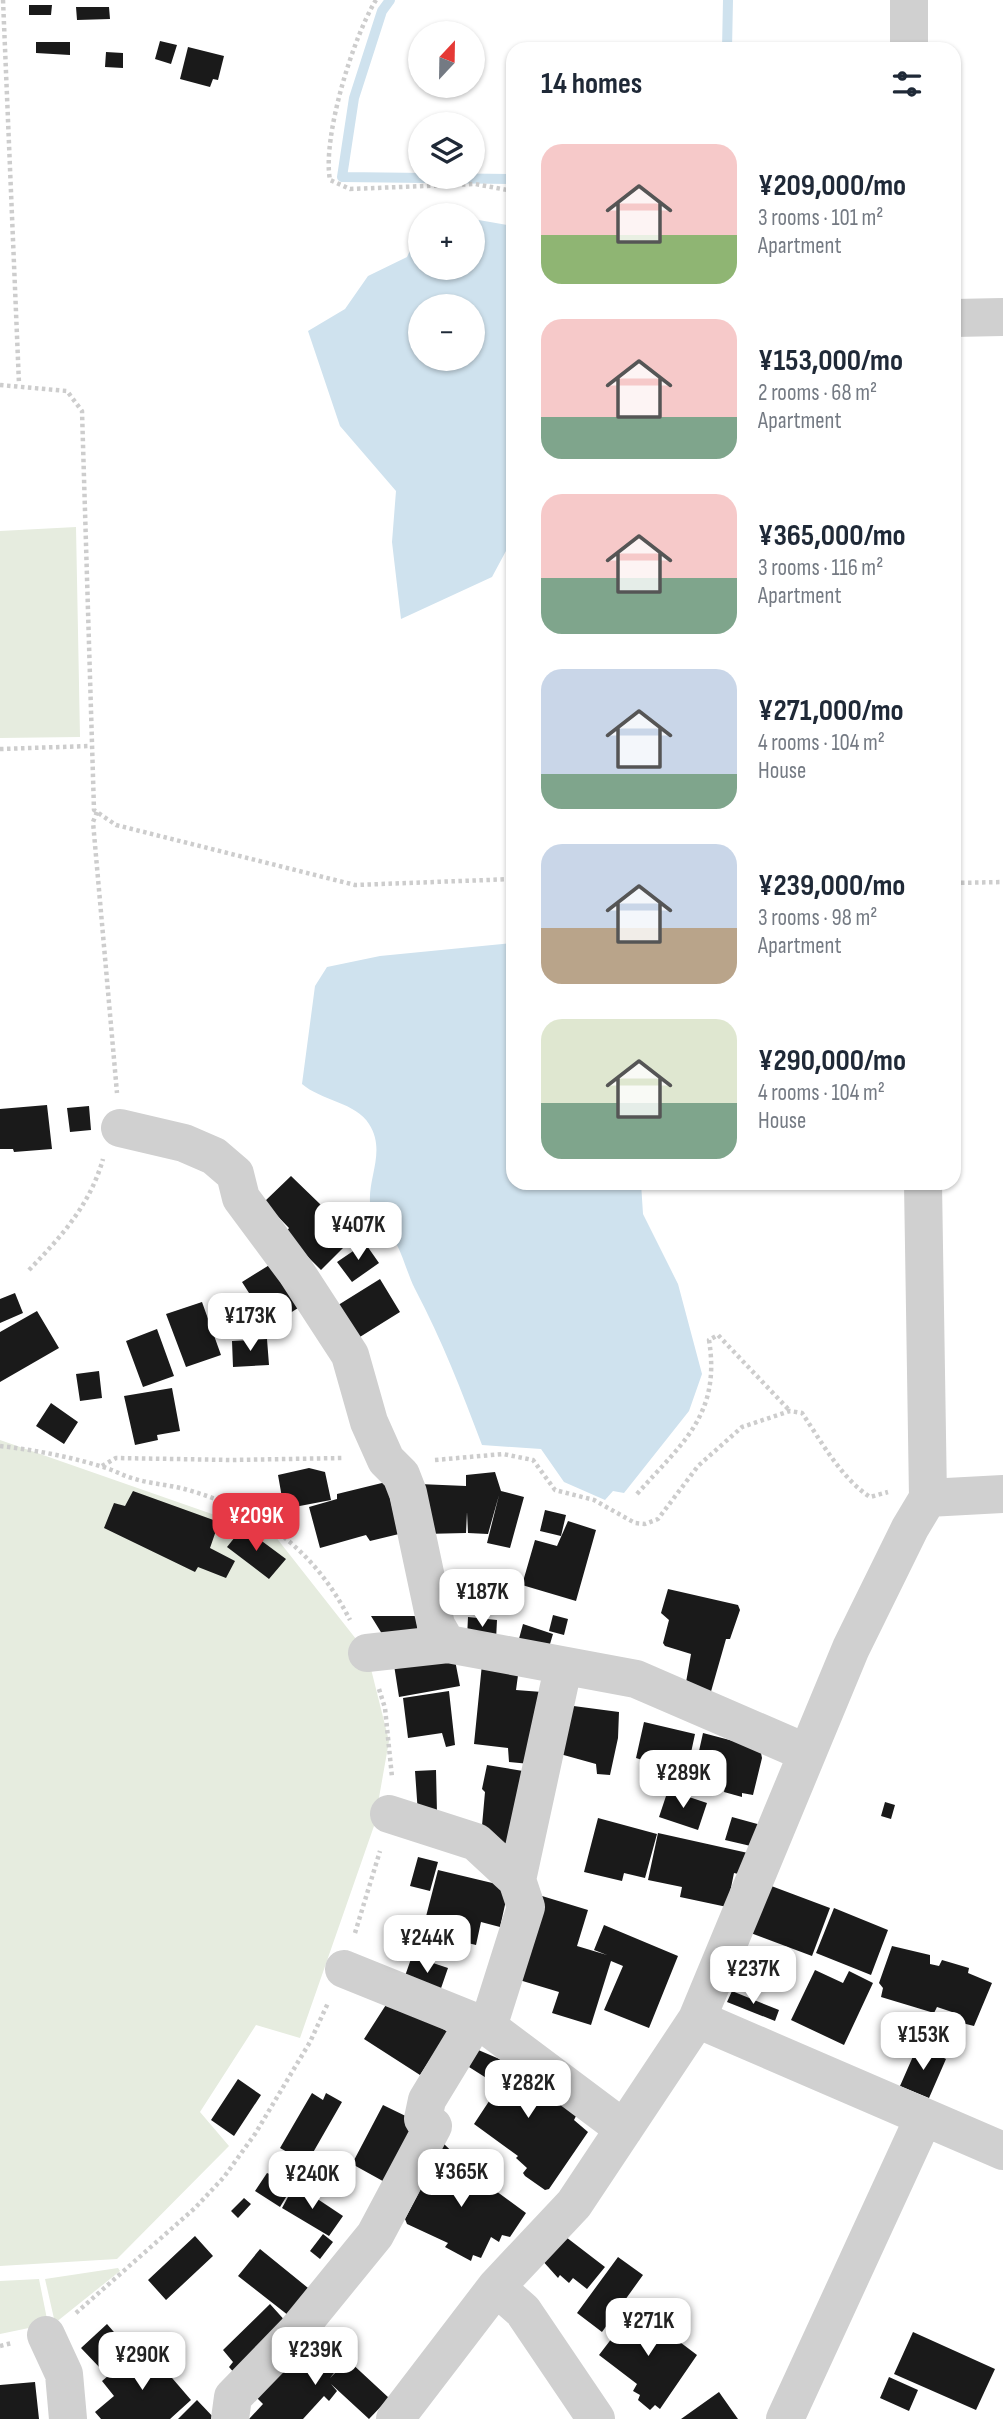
<!DOCTYPE html>
<html lang="en">
<head>
<meta charset="utf-8">
<style>
	body { margin:0; font-family:"Sofia Sans Condensed",sans-serif; background:#f6f6f7; color:#1f2937; height:100vh; display:flex; flex-direction:column; font-size:26px; white-space:nowrap }
	* { box-sizing:border-box; margin:0 }
	p { font-size:23px; color:#747a83 }
	.icon { flex:none; width:38px; height:38px; fill:none; stroke:currentColor; stroke-width:2; stroke-linecap:round; stroke-linejoin:round }
	.map { position:relative; flex:1; overflow:hidden }
	.panel { position:absolute; left:506px; top:42px; width:455px; height:1148px; display:flex; flex-direction:column; background:#fff; border-radius:21px; box-shadow:0 2px 5px #0004 }
	.panel>* { flex:none }
	.needle { width:46px; rotate:22deg }
	.tools { position:absolute; left:408px; top:21px; display:grid; gap:14px }
	.tools a { display:grid; place-items:center; width:77px; height:77px; border-radius:50%; background:#fff; box-shadow:0 2px 5px #0004; font-size:35px }
	.price { position:absolute; translate:-50% -60px; padding:0 16px; border-radius:14px; background:#fff; color:#222; font-size:23px; line-height:46px; filter:drop-shadow(0 2px 4px #0008) }
	.price::after { content:''; position:absolute; left:50%; top:42px; width:21px; height:16px; margin-left:-10px; background:inherit; clip-path:polygon(0 0,100% 0,50% 100%) }
	.price.active { background:#e63946; color:#fff }
	ul { padding:0; list-style:none }
	li { display:flex; align-items:center; gap:21px; height:175px; padding:0 35px }
	li span { display:grid; place-items:center; flex:none; width:196px; height:140px; border-radius:21px; color:#555 }
	li>.icon { margin-inline-start:auto }
	span .icon { width:84px; height:84px; fill:#fffc; stroke-width:1 }
	li b { font-size:30px }
	h2 { display:flex; justify-content:space-between; align-items:center; height:84px; padding:0 35px; font-size:30px }
	.map>svg:first-child { display:block }
</style>
</head>
<body>
<div class="map">
<svg width="1003" height="2419" viewBox="0 0 1003 2419">
	<rect width="100%" height="100%" fill="#fff"/>
	<!-- green -->
	<path fill="#e6ecdf" d="M 76,527 L 80,737 L 0,738 L 0,531 Z
		M 0,1440 L 275,1536 L 367,1653 L 389,1741 L 374,1826 L 300,2038 L 256,2025 L 200,2112 L 229,2146 L 117,2259 L 0,2266 Z
		M 118,2268 L 120,2271 L 55,2323 L 45,2279 Z
		M 39,2279 L 48,2324 L 0,2334 L 0,2281 Z"/>
	<!-- water -->
	<path fill="#cfe2ee" fill-rule="evenodd" d="M 473,219 L 513,226 L 513,538 L 492,577 L 401,619 L 392,542 L 396,491 L 340,426 L 308,331 L 345,309 L 368,276 L 407,257 L 420,230 L 420,268 L 472,268 ZM 420,306 L 472,306 L 472,359 L 420,359 Z
		M 513,943 L 513,1183 L 641,1183 L 643,1214 L 678,1284 L 702,1374 L 689,1411 L 624,1493 L 613,1491 L 605,1500 L 564,1482 L 541,1449 L 482,1445 C 462,1392 442,1340 415,1289 C 408,1275 404,1259 397,1245 C 391,1234 377,1227 373,1217 C 361,1185 389,1155 369,1124 C 357,1103 320,1100 302,1084 L 315,986 L 327,967 L 380,956 Z"/>
	<g fill="none" stroke-linecap="round" stroke-linejoin="round">
		<!-- stream -->
		<path stroke="#cfe2ee" stroke-width="10" d="M 390,0 L 382,11 L 354,98 L 342,177 L 513,179
			M 727,49 L 728,0"/>
	</g>
	<!-- building -->
	<path fill="#1a1a1a" d="M 29,5 L 52,5 L 51,15 L 29,15 Z
		M 76,7 L 109,7 L 110,19 L 77,20 Z
		M 160,41 L 177,45 L 171,64 L 155,59 Z
		M 36,42 L 70,42 L 70,55 L 36,53 Z
		M 188,47 L 224,56 L 218,80 L 213,79 L 210,87 L 180,79 Z
		M 106,52 L 123,53 L 123,68 L 105,67 Z
		M 47,1105 L 52,1149 L 14,1152 L 13,1149 L 0,1149 L 0,1109 Z
		M 89,1106 L 91,1130 L 70,1132 L 67,1108 Z
		M 291,1176 L 350,1233 L 345,1239 L 348,1243 L 321,1270 L 285,1234 L 289,1228 L 264,1202 Z
		M 365,1243 L 379,1263 L 352,1282 L 337,1262 Z
		M 271,1264 L 298,1308 L 270,1326 L 242,1282 Z
		M 380,1279 L 400,1312 L 355,1340 L 335,1307 Z
		M 15,1293 L 23,1313 L 0,1323 L 0,1299 Z
		M 202,1302 L 221,1355 L 186,1367 L 166,1314 Z
		M 37,1311 L 59,1348 L 0,1382 L 0,1332 Z
		M 157,1329 L 174,1376 L 143,1387 L 126,1341 Z
		M 267,1339 L 269,1365 L 233,1367 L 232,1341 Z
		M 99,1371 L 102,1398 L 80,1401 L 76,1374 Z
		M 172,1388 L 180,1431 L 157,1435 L 158,1440 L 135,1445 L 124,1396 Z
		M 51,1403 L 78,1422 L 64,1444 L 36,1426 Z
		M 309,1468 L 325,1472 L 331,1500 L 284,1509 L 278,1475 Z
		M 495,1472 L 501,1491 L 524,1497 L 510,1548 L 487,1543 L 499,1495 L 488,1534 L 468,1533 L 467,1512 L 466,1533 L 423,1534 L 419,1484 L 466,1486 L 466,1475 Z
		M 386,1482 L 399,1534 L 370,1541 L 366,1535 L 320,1548 L 309,1507 L 337,1499 L 337,1494 Z
		M 133,1491 L 219,1522 L 210,1548 L 235,1561 L 226,1578 L 198,1567 L 195,1572 L 104,1528 L 114,1503 L 125,1506 Z
		M 545,1510 L 566,1515 L 561,1536 L 540,1531 Z
		M 568,1521 L 596,1530 L 576,1601 L 522,1585 L 535,1540 L 557,1546 Z
		M 243,1527 L 286,1559 L 269,1579 L 227,1547 Z
		M 668,1589 L 738,1605 L 740,1610 L 730,1639 L 726,1639 L 710,1695 L 685,1688 L 691,1654 L 665,1646 L 663,1643 L 669,1620 L 661,1613 Z
		M 553,1615 L 568,1619 L 564,1635 L 549,1631 Z
		M 371,1616 L 416,1616 L 419,1641 L 387,1642 Z
		M 468,1617 L 497,1620 L 496,1640 L 467,1638 Z
		M 523,1624 L 553,1634 L 547,1654 L 517,1646 Z
		M 454,1655 L 460,1686 L 399,1697 L 394,1665 Z
		M 482,1664 L 519,1668 L 516,1690 L 542,1692 L 530,1764 L 509,1762 L 508,1748 L 474,1744 Z
		M 449,1691 L 455,1745 L 446,1747 L 442,1733 L 408,1738 L 403,1698 Z
		M 566,1705 L 619,1712 L 618,1738 L 610,1775 L 597,1774 L 596,1764 L 560,1754 Z
		M 644,1722 L 695,1734 L 686,1776 L 661,1770 L 661,1766 L 636,1758 Z
		M 703,1733 L 760,1748 L 762,1758 L 753,1795 L 742,1793 L 742,1797 L 724,1792 L 725,1786 L 693,1778 Z
		M 487,1765 L 529,1772 L 510,1845 L 481,1837 L 485,1792 L 482,1789 Z
		M 436,1770 L 437,1813 L 418,1814 L 415,1771 Z
		M 668,1790 L 707,1803 L 698,1830 L 659,1817 Z
		M 885,1802 L 895,1805 L 891,1819 L 881,1816 Z
		M 732,1817 L 761,1825 L 755,1847 L 725,1840 Z
		M 598,1818 L 657,1834 L 645,1878 L 624,1873 L 622,1881 L 584,1872 Z
		M 658,1833 L 748,1853 L 743,1875 L 734,1873 L 727,1907 L 680,1897 L 682,1887 L 648,1880 Z
		M 418,1857 L 438,1862 L 430,1891 L 410,1886 Z
		M 438,1870 L 509,1887 L 500,1927 L 481,1922 L 476,1945 L 422,1932 Z
		M 766,1884 L 830,1908 L 812,1956 L 748,1932 Z
		M 542,1896 L 588,1910 L 577,1946 L 607,1955 L 594,1950 L 604,1925 L 678,1956 L 649,2028 L 604,2010 L 623,1966 L 611,1961 L 591,2025 L 552,2013 L 559,1992 L 516,1979 Z
		M 834,1908 L 888,1930 L 871,1975 L 816,1953 Z
		M 892,1946 L 930,1955 L 930,1964 L 939,1966 L 942,1960 L 969,1968 L 968,1973 L 992,1983 L 974,2026 L 954,2021 L 955,2013 L 937,2007 L 934,2013 L 881,1997 L 883,1988 L 879,1983 Z
		M 412,1956 L 448,1968 L 438,1997 L 405,1976 Z
		M 815,1970 L 843,1983 L 849,1971 L 873,1983 L 844,2045 L 791,2020 Z
		M 732,1991 L 779,2010 L 775,2021 L 727,2002 Z
		M 391,1997 L 448,2032 L 420,2075 L 364,2039 Z
		M 918,2045 L 946,2059 L 929,2098 L 900,2086 Z
		M 476,2049 L 511,2064 L 578,2112 L 574,2120 L 588,2132 L 549,2189 L 545,2190 L 525,2176 L 523,2173 L 527,2168 L 516,2158 L 518,2156 L 474,2124 L 499,2086 L 469,2067 Z
		M 238,2079 L 261,2095 L 234,2136 L 211,2120 Z
		M 312,2093 L 323,2100 L 326,2093 L 342,2102 L 307,2163 L 280,2148 Z
		M 383,2105 L 422,2124 L 390,2185 L 352,2164 Z
		M 444,2144 L 468,2167 L 462,2181 L 480,2193 L 485,2183 L 526,2213 L 510,2237 L 502,2235 L 499,2242 L 491,2237 L 481,2258 L 473,2255 L 471,2261 L 445,2247 L 448,2243 L 407,2224 L 405,2219 Z
		M 267,2173 L 294,2184 L 280,2207 L 255,2191 Z
		M 295,2184 L 343,2216 L 329,2236 L 282,2208 Z
		M 244,2198 L 251,2204 L 238,2218 L 231,2211 Z
		M 323,2234 L 333,2242 L 320,2259 L 310,2251 Z
		M 562,2234 L 605,2267 L 587,2289 L 573,2278 L 569,2283 L 560,2275 L 558,2278 L 541,2259 Z
		M 195,2236 L 213,2256 L 166,2300 L 148,2280 Z
		M 260,2249 L 313,2292 L 293,2319 L 238,2276 Z
		M 618,2257 L 643,2275 L 602,2332 L 577,2313 Z
		M 270,2304 L 288,2324 L 236,2375 L 229,2367 L 233,2362 L 223,2350 Z
		M 635,2308 L 697,2355 L 660,2409 L 655,2405 L 650,2410 L 638,2400 L 640,2395 L 633,2391 L 637,2384 L 599,2355 Z
		M 107,2324 L 126,2346 L 101,2369 L 81,2348 Z
		M 913,2332 L 995,2369 L 976,2410 L 894,2374 Z
		M 306,2339 L 338,2368 L 330,2378 L 348,2360 L 389,2398 L 369,2419 L 331,2384 L 337,2391 L 329,2401 L 324,2396 L 303,2419 L 249,2419 L 263,2404 L 255,2396 Z
		M 139,2350 L 149,2361 L 154,2357 L 191,2400 L 170,2419 L 101,2419 L 95,2412 L 114,2396 L 102,2381 Z
		M 889,2377 L 918,2390 L 909,2411 L 880,2398 Z
		M 35,2382 L 39,2419 L 0,2419 L 0,2385 Z
		M 719,2392 L 738,2419 L 681,2419 Z
		M 197,2400 L 215,2419 L 178,2419 Z"/>
	<g fill="none" stroke-linecap="round" stroke-linejoin="round">
		<!-- path -->
		<path stroke="#cdcdcd" stroke-width="4.5" stroke-dasharray="3.5 3.5" stroke-linecap="butt" d="M 3,0 L 19,384
			M 376,0 C 353,37 322,138 330,180 L 350,189 L 475,184 L 513,191
			M 0,385 L 67,391 L 82,411 L 94,810 L 116,825 L 355,885 L 513,879
			M 0,749 L 90,746
			M 97,812 L 93,822 L 117,1093
			M 954,883 L 1003,882
			M 29,1270 C 61,1237 90,1205 103,1159
			M 0,1446 C 34,1450 67,1456 100,1466 C 112,1469 123,1476 135,1479 C 152,1484 171,1485 188,1490 C 262,1511 315,1551 350,1620
			M 435,1460 L 503,1454 L 533,1460 L 555,1490 L 594,1500 L 635,1523 L 645,1524 L 658,1519 L 698,1466 L 742,1427 L 790,1411 L 802,1413 C 821,1441 841,1478 870,1497 L 888,1492
			M 102,1466 L 116,1458 L 232,1460 L 343,1458
			M 637,1494 C 682,1443 721,1415 709,1340 L 718,1335 L 790,1411
			M 379,1689 L 385,1708 L 392,1777
			M 355,1933 L 380,1851
			M 76,2313 L 195,2208 L 224,2177 L 255,2134 L 310,2042 L 328,2003
			M 0,2346 L 12,2343"/>
		<!-- street -->
		<path stroke="#d0d0d0" stroke-width="38" d="M 909,0 L 909,49
			M 954,318 L 1003,317
			M 120,1128 L 184,1143 L 214,1156 L 235,1174 L 241,1198 L 296,1272 L 350,1355 L 369,1422 L 386,1460 L 401,1475 L 408,1493 L 436,1625 L 447,1644
			M 928,1498 L 1003,1494
			M 367,1653 L 448,1644 L 636,1679 L 807,1753
			M 389,1814 L 476,1842 L 517,1880 L 526,1907 L 488,2027
			M 517,1880 L 563,1668
			M 344,1969 L 488,2027 L 624,2129
			M 697,2019 L 1003,2151
			M 496,2287 L 523,2311 L 596,2419
			M 46,2335 L 64,2374 L 68,2419
			M 230,2419 L 233,2397 L 296,2332 L 375,2235 L 433,2126 L 423,2119 L 427,2100 L 475,2021
			M 395,2419 L 496,2287 L 574,2204 L 697,2019 L 851,1648 L 910,1528 L 928,1498 L 923,1183
			M 785,2419 L 924,2117"/>
	</g>
</svg>
<div class="tools">
<a><svg class="needle" viewBox="-14 -14 28 28"><path d="M0-13l5 13h-10z" fill="#e53935"/><path d="M0 13l5-13h-10z" fill="#747a83"/></svg></a>
<a><svg class="icon" aria-label="layers" viewBox="0 0 24 24"><path d="M12 4l9 5-9 5-9-5zM3 14l9 5 9-5"/></svg></a>
<a>+</a>
<a>−</a>
</div>
<b class="price" style="left:358px;top:1262px">¥407K</b>
<b class="price" style="left:250px;top:1353px">¥173K</b>
<b class="price active" style="left:256px;top:1553px">¥209K</b>
<b class="price" style="left:482px;top:1629px">¥187K</b>
<b class="price" style="left:683px;top:1810px">¥289K</b>
<b class="price" style="left:427px;top:1975px">¥244K</b>
<b class="price" style="left:753px;top:2006px">¥237K</b>
<b class="price" style="left:923px;top:2072px">¥153K</b>
<b class="price" style="left:528px;top:2120px">¥282K</b>
<b class="price" style="left:461px;top:2209px">¥365K</b>
<b class="price" style="left:312px;top:2211px">¥240K</b>
<b class="price" style="left:648px;top:2358px">¥271K</b>
<b class="price" style="left:315px;top:2387px">¥239K</b>
<b class="price" style="left:142px;top:2392px">¥290K</b>
<section class="panel">
<h2>14 homes<svg class="icon" aria-label="filters" viewBox="0 0 24 24"><path d="M4 7h16M4 17h16"/><circle cx="9" cy="7" r="2"/><circle cx="15" cy="17" r="2"/></svg></h2>
<ul>
<li><span style="background:linear-gradient(#f6c9c9 65%,#8fb573 0)"><svg class="icon" aria-label="home" viewBox="0 0 24 24"><path d="M3 11l9-7 9 7M6 9v11h12V9"/></svg></span><div><b>¥209,000/mo</b><p>3 rooms · 101 m²</p><p>Apartment</p></div></li>
<li><span style="background:linear-gradient(#f6c9c9 70%,#7fa58c 0)"><svg class="icon" aria-label="home" viewBox="0 0 24 24"><path d="M3 11l9-7 9 7M6 9v11h12V9"/></svg></span><div><b>¥153,000/mo</b><p>2 rooms · 68 m²</p><p>Apartment</p></div></li>
<li><span style="background:linear-gradient(#f6c9c9 60%,#7fa58c 0)"><svg class="icon" aria-label="home" viewBox="0 0 24 24"><path d="M3 11l9-7 9 7M6 9v11h12V9"/></svg></span><div><b>¥365,000/mo</b><p>3 rooms · 116 m²</p><p>Apartment</p></div></li>
<li><span style="background:linear-gradient(#c9d6e8 75%,#7fa58c 0)"><svg class="icon" aria-label="home" viewBox="0 0 24 24"><path d="M3 11l9-7 9 7M6 9v11h12V9"/></svg></span><div><b>¥271,000/mo</b><p>4 rooms · 104 m²</p><p>House</p></div></li>
<li><span style="background:linear-gradient(#c9d6e8 60%,#b9a48a 0)"><svg class="icon" aria-label="home" viewBox="0 0 24 24"><path d="M3 11l9-7 9 7M6 9v11h12V9"/></svg></span><div><b>¥239,000/mo</b><p>3 rooms · 98 m²</p><p>Apartment</p></div></li>
<li><span style="background:linear-gradient(#dfe7d0 60%,#7fa58c 0)"><svg class="icon" aria-label="home" viewBox="0 0 24 24"><path d="M3 11l9-7 9 7M6 9v11h12V9"/></svg></span><div><b>¥290,000/mo</b><p>4 rooms · 104 m²</p><p>House</p></div></li>
</ul>
</section>
</div>
</body>
</html>
